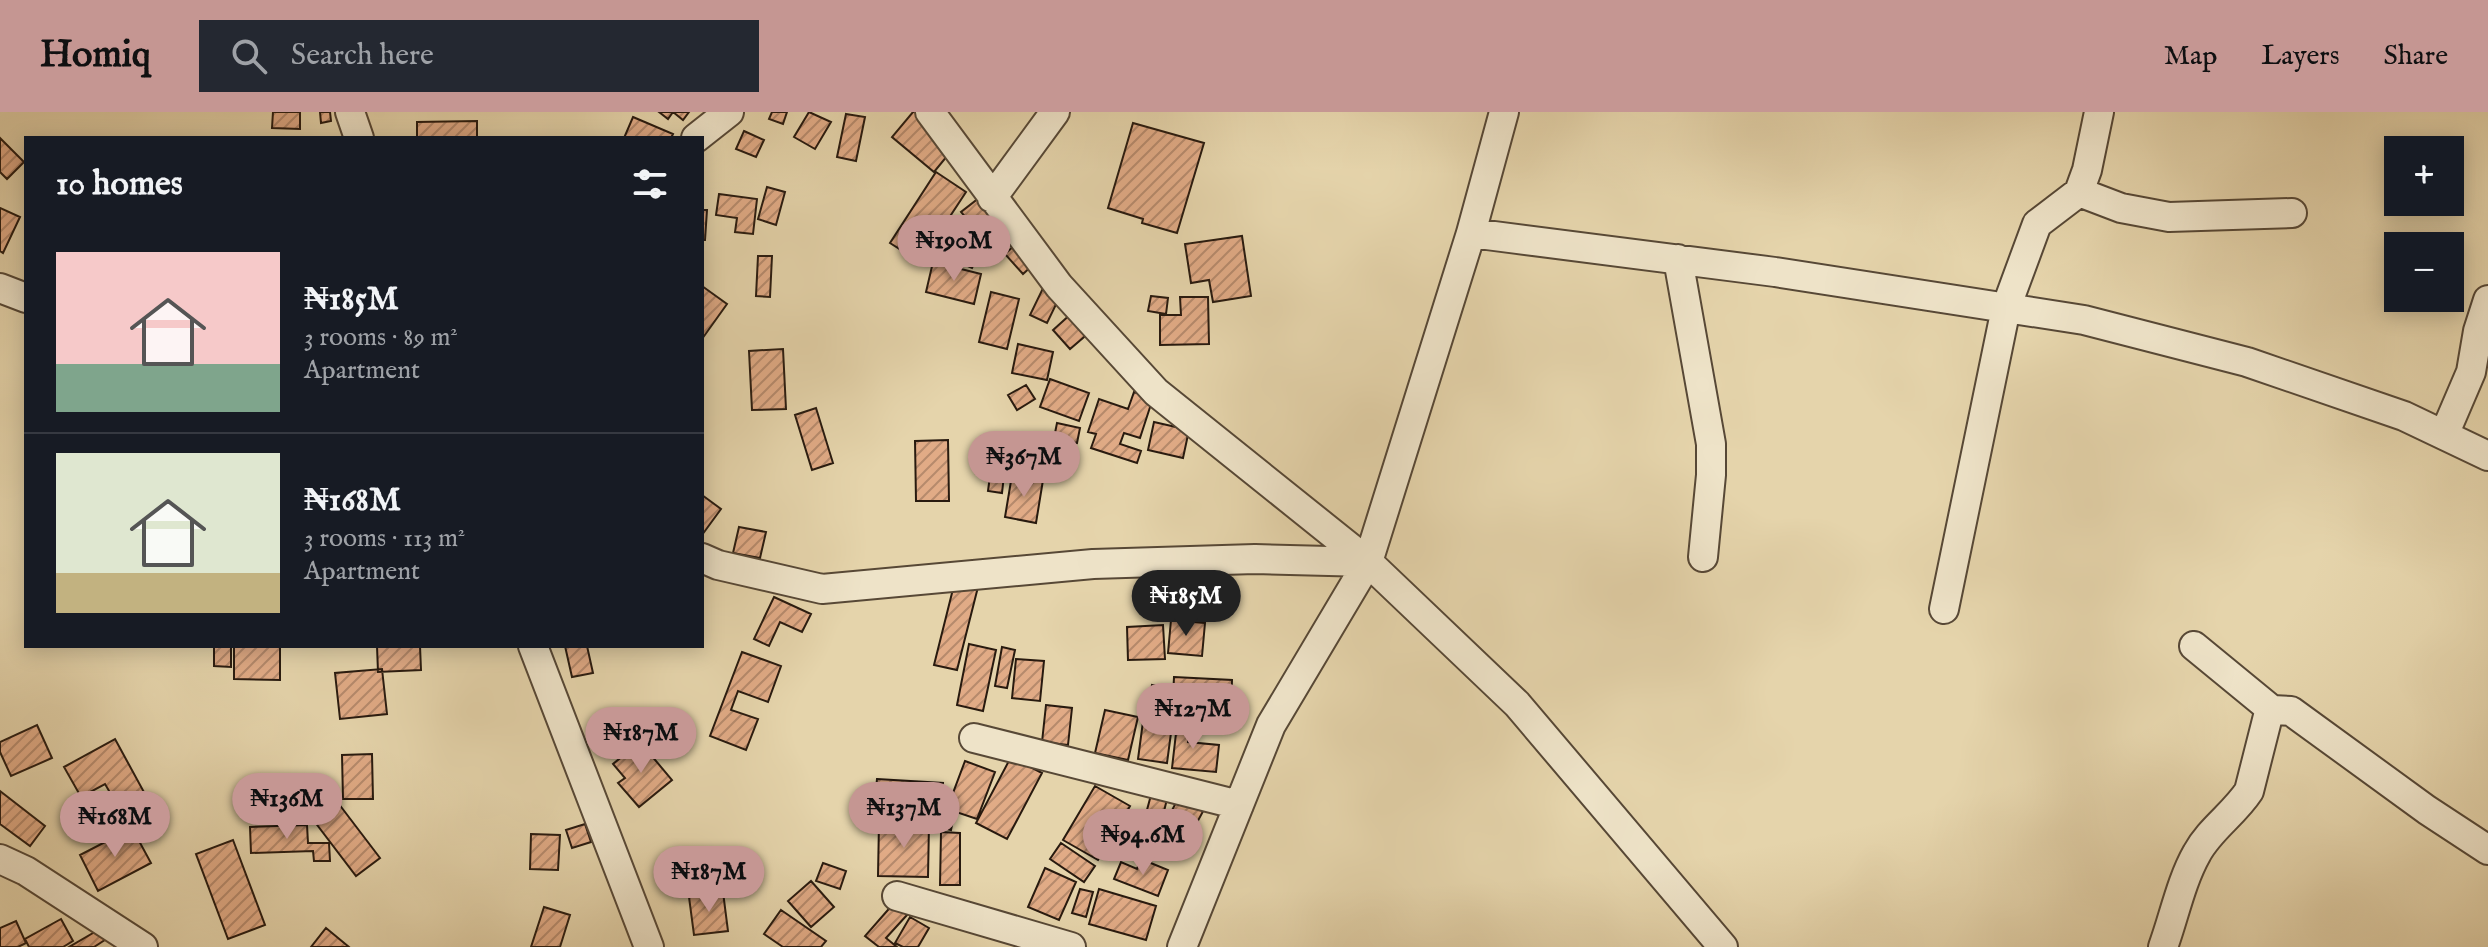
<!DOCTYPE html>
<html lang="en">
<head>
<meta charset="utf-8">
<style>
	body { margin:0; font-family:"IM FELL English",serif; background:#242831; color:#f1f3f6; height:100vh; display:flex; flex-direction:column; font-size:30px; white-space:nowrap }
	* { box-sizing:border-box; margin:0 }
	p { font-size:26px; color:#9ea1a6 }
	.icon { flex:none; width:44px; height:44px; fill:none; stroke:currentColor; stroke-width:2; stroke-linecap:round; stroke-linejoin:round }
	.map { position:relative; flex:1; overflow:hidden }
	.sheet { position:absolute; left:24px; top:24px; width:680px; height:512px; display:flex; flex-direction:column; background:#171b24; border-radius:0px; box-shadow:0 4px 20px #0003 }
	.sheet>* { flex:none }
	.fabs { position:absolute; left:2384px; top:24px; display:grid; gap:16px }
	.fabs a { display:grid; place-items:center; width:80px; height:80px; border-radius:0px; background:#171b24; box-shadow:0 4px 20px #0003; font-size:40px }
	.price { position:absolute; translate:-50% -68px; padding:0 18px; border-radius:28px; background:#c59692; color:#111; font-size:26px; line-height:52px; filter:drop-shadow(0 2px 4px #0008) }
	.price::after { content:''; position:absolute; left:50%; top:48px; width:24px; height:18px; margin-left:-12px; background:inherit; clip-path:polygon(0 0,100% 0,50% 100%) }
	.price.active { background:#222; color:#fff }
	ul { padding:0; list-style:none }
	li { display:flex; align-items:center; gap:24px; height:200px; padding:0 32px }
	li+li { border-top:2px solid #363941 }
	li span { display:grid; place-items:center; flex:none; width:224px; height:160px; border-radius:0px; color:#555 }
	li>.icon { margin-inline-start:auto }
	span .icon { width:96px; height:96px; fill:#fffc; stroke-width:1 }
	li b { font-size:34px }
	h2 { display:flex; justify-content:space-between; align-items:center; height:96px; padding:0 32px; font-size:34px }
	header { display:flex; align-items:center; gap:48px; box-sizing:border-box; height:112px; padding:0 40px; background:#c59692; color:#111 }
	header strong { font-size:38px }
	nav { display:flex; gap:44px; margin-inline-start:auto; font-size:28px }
	.search { width:560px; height:72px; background:#242831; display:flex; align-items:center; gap:20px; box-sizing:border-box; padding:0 28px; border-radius:0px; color:#9ea1a6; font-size:30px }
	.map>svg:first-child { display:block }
</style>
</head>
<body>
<header>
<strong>Homiq</strong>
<div class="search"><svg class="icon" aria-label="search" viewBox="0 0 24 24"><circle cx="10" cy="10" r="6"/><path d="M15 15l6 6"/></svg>Search here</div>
<nav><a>Map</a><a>Layers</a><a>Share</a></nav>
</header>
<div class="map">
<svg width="2488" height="835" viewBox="0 0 2488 835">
	<defs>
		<pattern id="building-hatch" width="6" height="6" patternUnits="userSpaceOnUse" patternTransform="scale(2)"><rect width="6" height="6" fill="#e1ab86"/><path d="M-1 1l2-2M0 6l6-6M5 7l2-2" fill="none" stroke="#b68a6c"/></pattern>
	</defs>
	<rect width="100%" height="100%" fill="#e5d4ab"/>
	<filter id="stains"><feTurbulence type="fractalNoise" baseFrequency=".0025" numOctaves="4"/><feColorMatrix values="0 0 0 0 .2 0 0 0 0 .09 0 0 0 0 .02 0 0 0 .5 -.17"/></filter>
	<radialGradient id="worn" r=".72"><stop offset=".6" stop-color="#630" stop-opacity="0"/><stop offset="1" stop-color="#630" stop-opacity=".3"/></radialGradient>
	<!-- building -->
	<path fill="url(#building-hatch)" stroke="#281a0f" stroke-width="2" d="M 273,0 L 300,0 L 300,17 L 272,16 Z
		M 320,0 L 330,0 L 331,9 L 321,11 Z
		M 659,0 L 689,0 L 683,8 L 673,0 L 668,7 Z
		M 772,0 L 787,0 L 783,12 L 769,7 Z
		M 809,0 L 831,10 L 815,37 L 794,25 Z
		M 913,0 L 918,0 L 957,32 L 934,60 L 892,25 Z
		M 846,2 L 865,5 L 856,49 L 837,45 Z
		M 633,5 L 673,22 L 671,26 L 624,26 Z
		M 477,9 L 477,26 L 417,26 L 417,10 Z
		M 1133,11 L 1204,31 L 1177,121 L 1142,111 L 1143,107 L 1108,96 Z
		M 744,19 L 764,28 L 756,45 L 736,37 Z
		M 0,26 L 24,50 L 7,67 L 0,60 Z
		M 936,60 L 966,80 L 920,150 L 890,131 Z
		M 767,75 L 785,80 L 776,113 L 758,107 Z
		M 719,82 L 757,87 L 753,122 L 735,120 L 737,106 L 716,103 Z
		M 979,86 L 1000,111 L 982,125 L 961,100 Z
		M 0,96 L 20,105 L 3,141 L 0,139 Z
		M 702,98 L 707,98 L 705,128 L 702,128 Z
		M 952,114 L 985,129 L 972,156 L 940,142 Z
		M 1242,124 L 1251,184 L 1213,190 L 1209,168 L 1191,171 L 1185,132 Z
		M 1016,132 L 1034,152 L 1023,162 L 1005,142 Z
		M 758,144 L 772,144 L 770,185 L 756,184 Z
		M 933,150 L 981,162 L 974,192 L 926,180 Z
		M 1046,170 L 1063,178 L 1047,211 L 1030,203 Z
		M 702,174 L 727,192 L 702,227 Z
		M 991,180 L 1019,187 L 1007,237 L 979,230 Z
		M 1151,184 L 1168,186 L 1166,202 L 1148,199 Z
		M 1180,185 L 1208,185 L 1209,232 L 1160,233 L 1160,203 L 1181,203 Z
		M 1072,201 L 1090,220 L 1070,237 L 1053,218 Z
		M 1018,232 L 1053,240 L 1047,268 L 1012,261 Z
		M 783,237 L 786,297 L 752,298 L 749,239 Z
		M 1050,267 L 1089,281 L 1079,309 L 1040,295 Z
		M 1026,273 L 1035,287 L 1017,298 L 1008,283 Z
		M 1134,280 L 1153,286 L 1140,326 L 1124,321 L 1120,332 L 1141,339 L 1137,351 L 1091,336 L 1096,322 L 1088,320 L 1099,287 L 1128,297 Z
		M 816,296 L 833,351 L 812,358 L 795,303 Z
		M 1154,310 L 1189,318 L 1183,346 L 1148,338 Z
		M 1057,311 L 1080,316 L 1077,331 L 1054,326 Z
		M 981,324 L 1008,327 L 1002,381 L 988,379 L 990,364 L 976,362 Z
		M 948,328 L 949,389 L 916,389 L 915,329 Z
		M 1016,332 L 1046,337 L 1043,356 L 1013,351 Z
		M 1012,363 L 1043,368 L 1036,411 L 1005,405 Z
		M 702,383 L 721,397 L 702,423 Z
		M 739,415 L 766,420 L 760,446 L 733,441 Z
		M 955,469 L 978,475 L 957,558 L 934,553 Z
		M 774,485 L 811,502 L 802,520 L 780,510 L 769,534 L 754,527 Z
		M 1171,508 L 1205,511 L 1202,544 L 1168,541 Z
		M 1163,513 L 1165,547 L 1128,548 L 1127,515 Z
		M 969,532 L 996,538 L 983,599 L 957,593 Z
		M 214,534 L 231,534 L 231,555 L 214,554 Z
		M 234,534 L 280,534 L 280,568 L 234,567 Z
		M 377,534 L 420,534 L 421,558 L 378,560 Z
		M 565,534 L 587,534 L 593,561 L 572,565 Z
		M 1002,535 L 1015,538 L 1007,576 L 995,574 Z
		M 742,540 L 781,554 L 768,590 L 738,579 L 731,598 L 758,607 L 746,638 L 710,624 Z
		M 1016,547 L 1044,549 L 1040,589 L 1012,586 Z
		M 382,557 L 387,602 L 340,607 L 335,561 Z
		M 1174,565 L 1232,568 L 1231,600 L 1194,598 L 1194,587 L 1173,586 Z
		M 1152,573 L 1173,576 L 1171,588 L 1150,585 Z
		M 1146,587 L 1175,591 L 1167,651 L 1138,647 Z
		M 1046,593 L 1072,596 L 1068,633 L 1042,630 Z
		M 1105,598 L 1138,605 L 1128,648 L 1095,641 Z
		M 1178,604 L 1191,605 L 1188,630 L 1219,633 L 1216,660 L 1172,656 Z
		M 37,613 L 52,646 L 11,664 L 0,640 L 0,630 Z
		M 115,627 L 145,682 L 119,696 L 105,672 L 81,685 L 64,655 Z
		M 640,630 L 672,668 L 639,695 L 618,671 L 625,666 L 613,652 Z
		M 372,642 L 373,687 L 343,687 L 342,643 Z
		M 1011,645 L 1042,661 L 1007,727 L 976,711 Z
		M 965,649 L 995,660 L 977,707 L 947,697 Z
		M 877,667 L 943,671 L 941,692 L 875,687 Z
		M 1095,674 L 1130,694 L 1098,748 L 1063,728 Z
		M 0,679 L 45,714 L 30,734 L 0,712 Z
		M 329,679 L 380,746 L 356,764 L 305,697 Z
		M 1182,679 L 1207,692 L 1180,742 L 1156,729 Z
		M 1151,683 L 1167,687 L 1157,728 L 1140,724 Z
		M 939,705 L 953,708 L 951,718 L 937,715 Z
		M 879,711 L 929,712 L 928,765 L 878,764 Z
		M 585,712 L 591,730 L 572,736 L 566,718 Z
		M 307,713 L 308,731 L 329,731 L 330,749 L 314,749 L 313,739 L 251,741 L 250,715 Z
		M 132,716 L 151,751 L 98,779 L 80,743 Z
		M 941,720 L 960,721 L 960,773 L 940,773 Z
		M 531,722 L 560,723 L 558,758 L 530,757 Z
		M 233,728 L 265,813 L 228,827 L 196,742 Z
		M 1061,731 L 1095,754 L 1084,770 L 1050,747 Z
		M 1141,747 L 1168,758 L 1158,784 L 1114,767 L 1121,750 L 1137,757 Z
		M 823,751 L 846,759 L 840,777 L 816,769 Z
		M 1045,756 L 1076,770 L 1059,808 L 1028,795 Z
		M 811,769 L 834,795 L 811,815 L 788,789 Z
		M 1080,777 L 1093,780 L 1086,805 L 1072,801 Z
		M 1099,777 L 1156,794 L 1146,828 L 1089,812 Z
		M 723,780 L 728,819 L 694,823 L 689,785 Z
		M 894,791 L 907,803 L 886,826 L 897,835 L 879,835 L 865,824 Z
		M 544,795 L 570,803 L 560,835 L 531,835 Z
		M 781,798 L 826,829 L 821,835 L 783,835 L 764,822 Z
		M 910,805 L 929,816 L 918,835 L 903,835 L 895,831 Z
		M 61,807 L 73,829 L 63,835 L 29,835 L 25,827 Z
		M 16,809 L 26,831 L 18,835 L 0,835 L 0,816 Z
		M 105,814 L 111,824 L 94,835 L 69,835 Z
		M 326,816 L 349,835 L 311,835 Z"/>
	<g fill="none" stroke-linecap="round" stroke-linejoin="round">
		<!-- minor casing -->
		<g stroke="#574836" stroke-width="32">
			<path id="minor" d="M 350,0 L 359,26
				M 930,0 L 1059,174 L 1156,280 L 1368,450 L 1517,592 L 1723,835
				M 696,26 L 729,0
				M 2079,80 L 2121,96 L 2169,105 L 2292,101
				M 992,86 L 1055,0
				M 1471,121 L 1775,160 L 2084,208 L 2247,250 L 2404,304 L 2488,344
				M 1678,147 L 1711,332 L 1711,363 L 1703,445
				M 0,176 L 26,186
				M 2444,323 L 2471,260 L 2478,219 L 2488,188
				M 702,446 L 718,453 L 822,477 L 1093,452 L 1255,447 L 1368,450
				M 1944,497 L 2006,196 L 2037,112 L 2079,80 L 2087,58 L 2099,0
				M 533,534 L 649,835
				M 2194,534 L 2272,598 L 2291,599 L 2427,698 L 2488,738
				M 974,626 L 1239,693
				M 0,747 L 26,759 L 143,835
				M 897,784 L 1071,835
				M 1182,835 L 1271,613 L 1368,450 L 1471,121 L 1504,0
				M 2163,835 C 2174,805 2181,769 2197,741 C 2210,717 2234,702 2249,679 L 2268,604 L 2272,598"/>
		</g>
		<!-- minor -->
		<use href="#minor" stroke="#eee3c8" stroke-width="28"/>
	</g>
	<rect width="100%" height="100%" filter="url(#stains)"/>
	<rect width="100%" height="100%" fill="url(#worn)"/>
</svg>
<div class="fabs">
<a>+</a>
<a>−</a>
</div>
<b class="price" style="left:954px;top:171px">₦190M</b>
<b class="price" style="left:1024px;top:387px">₦367M</b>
<b class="price active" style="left:1186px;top:526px">₦185M</b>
<b class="price" style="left:1193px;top:639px">₦127M</b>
<b class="price" style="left:641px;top:663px">₦187M</b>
<b class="price" style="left:287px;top:729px">₦136M</b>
<b class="price" style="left:904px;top:738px">₦137M</b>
<b class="price" style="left:115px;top:747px">₦168M</b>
<b class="price" style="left:1143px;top:765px">₦94.6M</b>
<b class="price" style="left:709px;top:802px">₦187M</b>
<section class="sheet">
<h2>10 homes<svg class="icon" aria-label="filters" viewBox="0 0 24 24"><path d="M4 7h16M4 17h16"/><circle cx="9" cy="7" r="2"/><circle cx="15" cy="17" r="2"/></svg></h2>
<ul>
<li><span style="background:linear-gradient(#f6c9c9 70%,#7fa58c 0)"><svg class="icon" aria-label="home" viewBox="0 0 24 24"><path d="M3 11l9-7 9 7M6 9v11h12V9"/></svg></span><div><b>₦185M</b><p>3 rooms · 89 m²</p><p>Apartment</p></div></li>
<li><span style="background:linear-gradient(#dfe7d0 75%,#c2b280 0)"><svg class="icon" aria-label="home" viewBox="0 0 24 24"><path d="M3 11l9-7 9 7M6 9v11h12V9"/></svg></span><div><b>₦168M</b><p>3 rooms · 113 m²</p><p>Apartment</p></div></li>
</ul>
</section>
</div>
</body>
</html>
